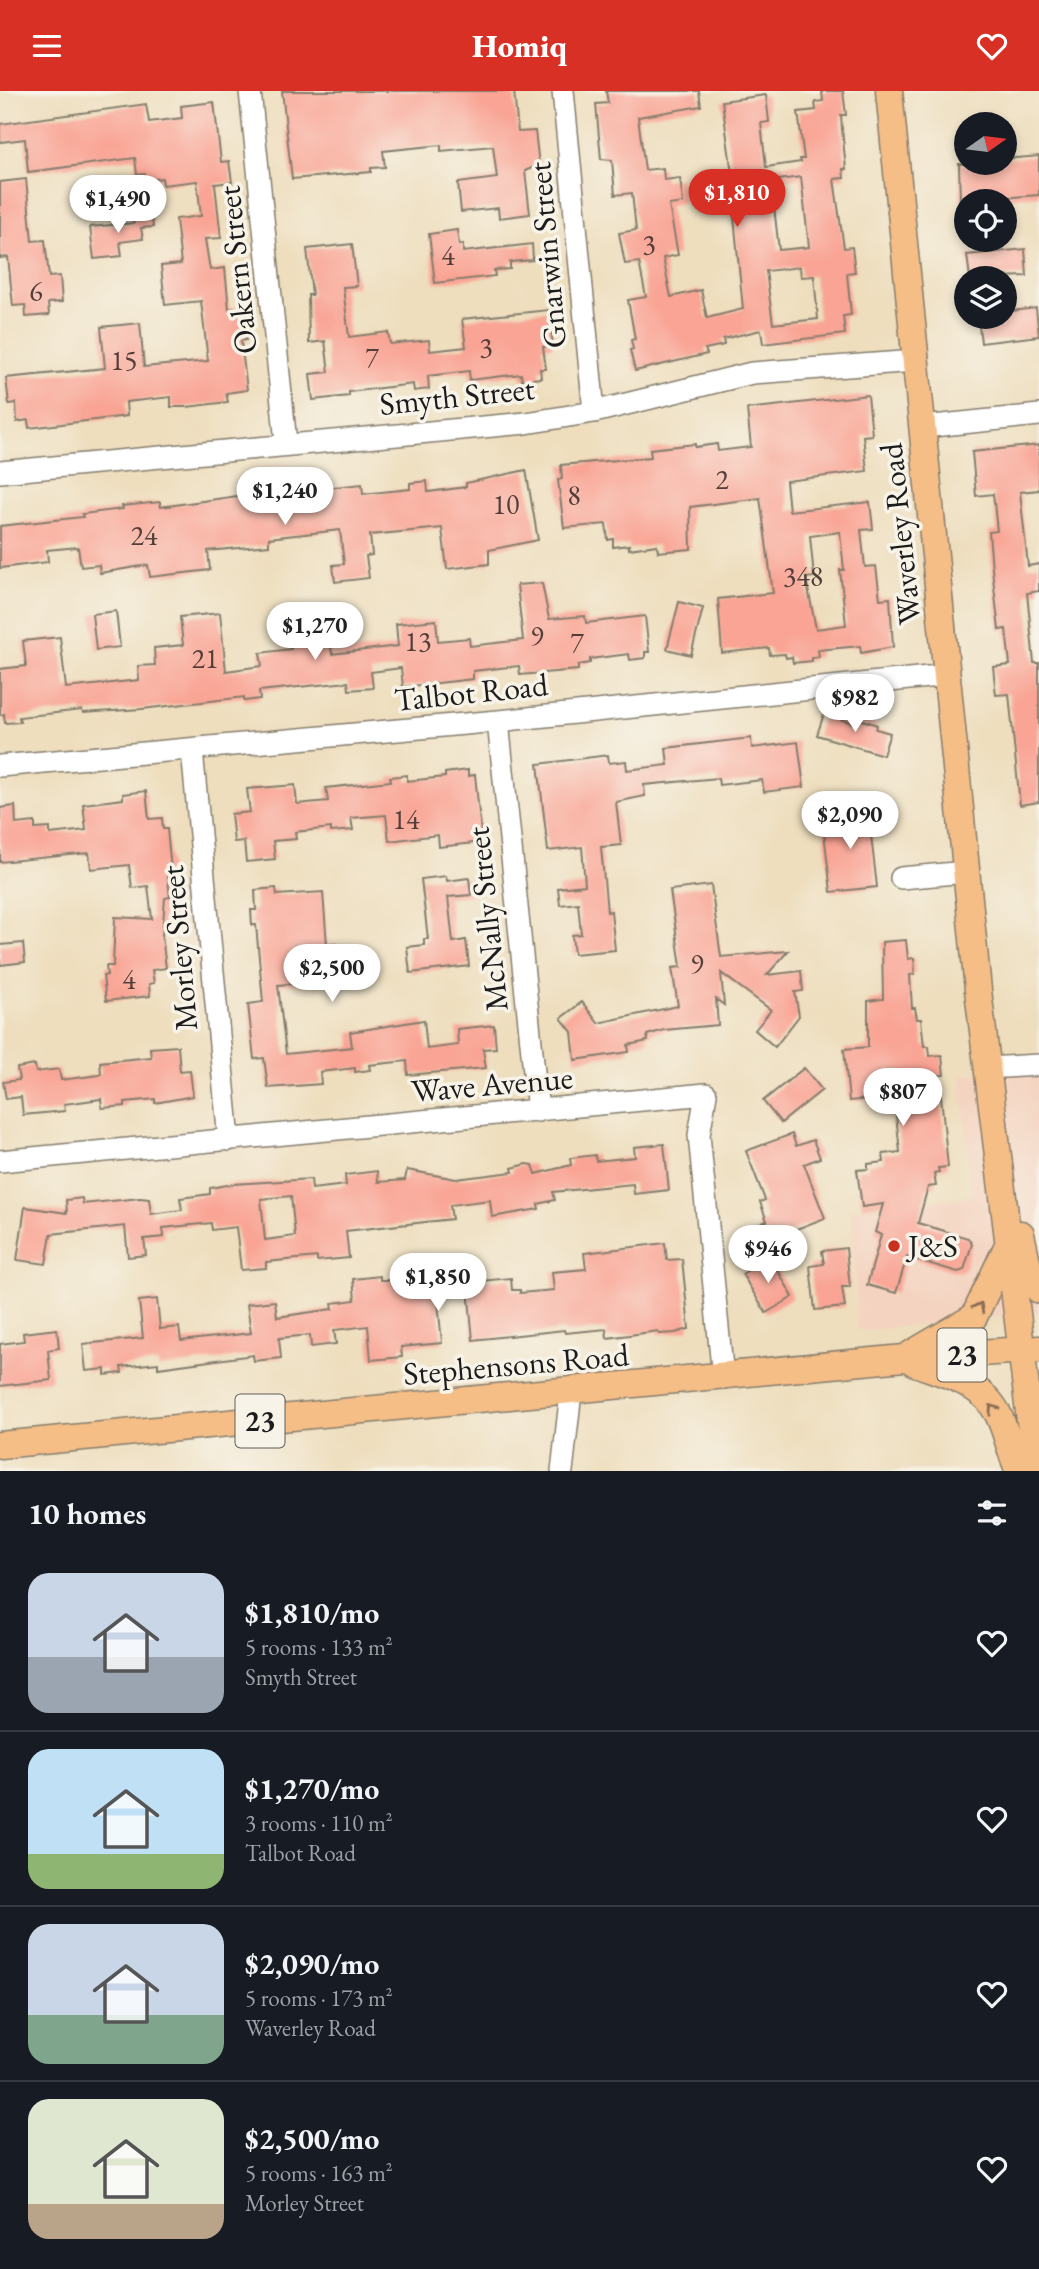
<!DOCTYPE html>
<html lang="en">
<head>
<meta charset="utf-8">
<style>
	body { margin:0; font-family:"EB Garamond",serif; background:#20242c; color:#f1f3f6; height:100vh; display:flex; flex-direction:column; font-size:26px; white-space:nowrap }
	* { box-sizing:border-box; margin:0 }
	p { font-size:23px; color:#9ea1a6 }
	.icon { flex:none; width:38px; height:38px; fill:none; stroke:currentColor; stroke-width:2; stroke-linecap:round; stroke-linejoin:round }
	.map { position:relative; height:1380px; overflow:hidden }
	.side { display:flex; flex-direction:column; background:#171b24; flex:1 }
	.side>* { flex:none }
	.needle { width:46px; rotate:76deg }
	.tools { position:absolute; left:954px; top:21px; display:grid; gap:14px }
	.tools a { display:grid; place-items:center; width:63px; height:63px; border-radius:50%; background:#171b24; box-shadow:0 4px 10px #0003; font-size:35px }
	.price { position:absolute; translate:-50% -60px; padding:0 16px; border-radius:24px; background:#fff; color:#222; font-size:23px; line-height:46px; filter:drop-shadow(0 2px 4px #0008) }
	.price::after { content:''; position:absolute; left:50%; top:42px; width:21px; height:16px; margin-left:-10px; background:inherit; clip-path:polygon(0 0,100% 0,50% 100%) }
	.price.selected { background:#d93025; color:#fff }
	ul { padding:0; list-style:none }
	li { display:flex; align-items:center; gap:21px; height:175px; padding:0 28px }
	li+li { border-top:2px solid #363941 }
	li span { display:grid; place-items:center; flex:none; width:196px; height:140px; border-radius:21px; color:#555 }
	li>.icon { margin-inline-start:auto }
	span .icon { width:84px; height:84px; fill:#fffc; stroke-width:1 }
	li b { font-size:30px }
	h2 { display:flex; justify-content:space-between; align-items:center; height:84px; padding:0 28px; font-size:30px }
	header { display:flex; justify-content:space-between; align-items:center; height:91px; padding:0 28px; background:#d93025; color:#fff; font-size:32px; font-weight:800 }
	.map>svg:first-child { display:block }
</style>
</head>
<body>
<header><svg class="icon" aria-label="menu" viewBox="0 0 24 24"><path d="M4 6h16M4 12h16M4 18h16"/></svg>Homiq<svg class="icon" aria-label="heart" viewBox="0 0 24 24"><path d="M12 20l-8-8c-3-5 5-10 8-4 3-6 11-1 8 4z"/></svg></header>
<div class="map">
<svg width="1039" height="1380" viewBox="0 0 1039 1380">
	<rect width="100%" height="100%" fill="#f7f3e8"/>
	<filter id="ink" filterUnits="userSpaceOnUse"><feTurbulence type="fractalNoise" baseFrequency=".0143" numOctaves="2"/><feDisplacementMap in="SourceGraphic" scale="14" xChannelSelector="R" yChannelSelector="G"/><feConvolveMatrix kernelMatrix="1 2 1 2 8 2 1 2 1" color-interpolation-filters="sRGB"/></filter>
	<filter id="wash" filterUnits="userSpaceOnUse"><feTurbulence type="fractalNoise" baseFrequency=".00686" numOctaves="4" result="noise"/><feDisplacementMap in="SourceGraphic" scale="28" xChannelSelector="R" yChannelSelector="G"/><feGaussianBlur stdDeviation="1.57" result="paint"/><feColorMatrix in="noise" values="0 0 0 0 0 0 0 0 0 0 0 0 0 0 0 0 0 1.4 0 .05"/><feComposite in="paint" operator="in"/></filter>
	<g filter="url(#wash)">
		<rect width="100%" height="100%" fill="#eedebe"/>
		<!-- built -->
		<path fill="#f4d3c0" d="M 1039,980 L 1039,1221 L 858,1240 L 851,1119 L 973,1105 L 960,984 Z"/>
		<g id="blocks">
			<!-- building -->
			<path fill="#f9a494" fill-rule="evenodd" d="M 282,0 L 514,0 L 518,41 L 535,40 L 539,74 L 525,80 L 530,123 L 499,127 L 498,117 L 461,121 L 458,92 L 497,87 L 493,55 L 441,60 L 441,54 L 383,60 L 385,76 L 371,77 L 371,81 L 292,88 Z
				M 606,0 L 699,0 L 701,15 L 638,26 L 645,79 L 663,77 L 664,89 L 680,87 L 683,112 L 669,114 L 678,164 L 663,167 L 671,206 L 701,199 L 707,227 L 743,218 L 734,126 L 738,126 L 722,10 L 766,4 L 769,31 L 761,32 L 766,76 L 801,71 L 800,68 L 804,68 L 798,21 L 816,19 L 815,11 L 823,10 L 822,0 L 843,0 L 846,24 L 841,24 L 842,38 L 846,78 L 843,78 L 844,87 L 834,88 L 844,157 L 852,156 L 855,181 L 847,182 L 851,224 L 843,225 L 845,243 L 763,253 L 761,239 L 723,248 L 724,254 L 705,258 L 707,263 L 635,280 L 630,259 L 633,258 L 631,249 L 635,248 L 628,209 L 646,206 L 639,171 L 625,173 L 619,142 L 636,139 L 632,102 L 615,104 L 612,69 L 601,68 L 596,13 L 608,12 ZM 801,86 L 809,156 L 779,159 L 771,90 ZM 800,176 L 801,186 L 814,185 L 818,228 L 773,233 L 766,180 Z
				M 214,11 L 221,71 L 229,70 L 232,91 L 215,93 L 221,147 L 205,148 L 210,179 L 225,177 L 229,218 L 235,217 L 236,225 L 243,224 L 246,249 L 241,250 L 247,299 L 226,302 L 228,311 L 187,316 L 171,316 L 171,306 L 126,311 L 127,325 L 29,337 L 28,329 L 17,331 L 16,312 L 9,313 L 6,287 L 105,277 L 101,236 L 140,232 L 144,276 L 208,270 L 201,210 L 165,214 L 161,175 L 181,173 L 176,128 L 201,125 L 197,90 L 163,94 L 162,87 L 146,89 L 145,83 L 137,84 L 135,67 L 28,81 L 25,48 L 0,51 L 0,33 L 146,13 L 149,31 L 182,27 L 181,15 Z
				M 1039,65 L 1039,104 L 960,110 L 959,73 L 1004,72 L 1004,68 Z
				M 26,88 L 32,150 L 45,149 L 49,186 L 60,185 L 62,211 L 48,212 L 49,224 L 26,226 L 25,214 L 13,215 L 8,166 L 0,167 L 0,91 Z
				M 151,120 L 153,136 L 141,137 L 143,148 L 120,151 L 122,165 L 94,168 L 90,136 L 134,132 L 133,122 Z
				M 457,139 L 459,154 L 463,153 L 463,161 L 532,153 L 533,169 L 510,171 L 510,178 L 494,179 L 495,185 L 435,192 L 429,143 Z
				M 352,153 L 357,195 L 343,196 L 349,246 L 388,241 L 390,253 L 429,249 L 430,260 L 466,256 L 462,228 L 549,219 L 553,255 L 543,256 L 546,278 L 540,278 L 541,287 L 522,289 L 521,283 L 470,289 L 469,280 L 428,285 L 429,298 L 414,300 L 413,293 L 349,301 L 349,305 L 313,309 L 310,283 L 329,281 L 325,250 L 309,252 L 308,204 L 312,204 L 307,158 Z
				M 1025,158 L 1027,185 L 970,187 L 967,164 Z
				M 1036,217 L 1039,245 L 981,252 L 978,226 L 1004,226 L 1004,221 Z
				M 868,304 L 872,344 L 863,345 L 867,380 L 786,390 L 789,420 L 870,411 L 873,438 L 861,439 L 865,476 L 876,475 L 880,508 L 890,507 L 893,556 L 861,562 L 860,555 L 818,559 L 819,566 L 812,567 L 812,570 L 793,572 L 792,566 L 786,567 L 785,563 L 770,564 L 769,557 L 722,562 L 718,508 L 773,502 L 760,407 L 690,416 L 691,458 L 658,461 L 657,454 L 629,458 L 629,454 L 613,456 L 613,448 L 608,449 L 606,433 L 564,437 L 558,389 L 562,388 L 561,374 L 651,366 L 650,358 L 695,353 L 695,356 L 717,353 L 718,360 L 751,356 L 747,318 ZM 840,441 L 844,479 L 840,479 L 846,534 L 816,538 L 806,487 L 814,486 L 810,445 Z
				M 1039,354 L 1039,399 L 1020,401 L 1028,475 L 1039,473 L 1039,500 L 1027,502 L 1034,572 L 1039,572 L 1039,711 L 1020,714 L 1009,603 L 996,604 L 993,576 L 1010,574 L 1006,538 L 999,539 L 992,478 L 989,441 L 997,440 L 993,403 L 976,405 L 972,361 Z
				M 526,379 L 538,449 L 489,459 L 489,473 L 447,478 L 442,437 L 370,444 L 372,464 L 366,465 L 369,487 L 335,491 L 333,474 L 344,473 L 340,439 L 269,447 L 269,454 L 208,460 L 210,479 L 150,486 L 148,474 L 100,482 L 99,474 L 81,476 L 78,456 L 47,459 L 48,471 L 0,477 L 0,435 L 83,426 L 82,423 L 123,418 L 122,415 L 160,411 L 160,416 L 265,401 L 267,412 L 308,407 L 307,399 L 362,393 L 363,403 L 410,398 L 410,392 L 427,390 L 428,401 L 466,396 L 466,392 Z
				M 542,492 L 549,528 L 585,525 L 586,532 L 645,525 L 649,561 L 645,561 L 645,567 L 630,569 L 629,563 L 590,568 L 590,572 L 578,574 L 578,579 L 520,584 L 519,575 L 473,580 L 473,588 L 403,596 L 401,577 L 371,581 L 373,597 L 349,599 L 348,591 L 259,600 L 260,608 L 244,610 L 244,606 L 142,618 L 83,622 L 82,619 L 19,626 L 20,631 L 5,632 L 4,623 L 0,624 L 0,578 L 26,575 L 23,550 L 60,546 L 66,597 L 139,589 L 138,575 L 155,574 L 154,557 L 183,554 L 180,526 L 220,522 L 226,580 L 262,575 L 260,562 L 291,558 L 288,528 L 308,526 L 311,552 L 330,550 L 332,563 L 398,555 L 396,533 L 436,529 L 438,550 L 469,547 L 470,555 L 523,549 L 517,494 Z
				M 679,511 L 703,517 L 691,564 L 667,558 Z
				M 116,520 L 120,556 L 96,559 L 92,523 Z
				M 824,623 L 852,632 L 854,626 L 877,634 L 876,638 L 890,642 L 883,664 L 817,644 Z
				M 751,647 L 752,657 L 798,651 L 804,696 L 764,701 L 762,689 L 719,694 L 718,687 L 644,694 L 645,705 L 616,711 L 621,754 L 601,756 L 607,821 L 611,820 L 615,859 L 574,863 L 572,844 L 581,843 L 578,812 L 560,814 L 558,797 L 585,794 L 582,756 L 548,760 L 538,673 L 608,664 L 609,672 L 626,670 L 627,679 L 668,674 L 666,657 Z
				M 468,679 L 468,685 L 475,684 L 482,751 L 439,756 L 438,744 L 389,750 L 386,724 L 351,727 L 353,739 L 331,741 L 331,737 L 295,741 L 296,748 L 273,750 L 275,768 L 246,771 L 244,750 L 234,751 L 231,723 L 250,721 L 247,698 L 295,694 L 297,713 L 328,710 L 326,697 L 391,690 L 390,686 L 407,684 L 407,690 L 445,686 L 445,682 Z
				M 146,700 L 149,728 L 162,727 L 163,738 L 167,738 L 171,779 L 167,779 L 170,806 L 165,807 L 162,845 L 166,877 L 152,879 L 154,892 L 149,893 L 150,905 L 106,910 L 103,885 L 107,884 L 106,875 L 113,875 L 115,826 L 152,828 L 148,795 L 132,797 L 129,774 L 91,778 L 89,762 L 0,771 L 0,717 L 15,715 L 16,733 L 35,731 L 35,738 L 50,737 L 50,743 L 86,739 L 83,713 L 123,708 L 123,703 Z
				M 868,718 L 877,796 L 831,801 L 822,724 Z
				M 446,785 L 447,790 L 469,787 L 471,804 L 448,806 L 453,851 L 466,849 L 469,875 L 410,882 L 407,856 L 424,854 L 424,848 L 428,848 L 421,788 Z
				M 711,794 L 721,866 L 788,860 L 767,884 L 801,880 L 803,900 L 795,901 L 799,925 L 775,956 L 755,939 L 771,919 L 721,882 L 724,914 L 716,908 L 718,934 L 664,939 L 647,944 L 648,950 L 628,954 L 629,961 L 575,969 L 572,941 L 561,927 L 582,911 L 598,932 L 678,915 L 672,877 L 681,876 L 670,799 Z
				M 276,797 L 277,804 L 323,801 L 327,854 L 337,853 L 339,871 L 331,872 L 332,887 L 326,890 L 278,894 L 286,963 L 352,956 L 350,941 L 424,929 L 427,958 L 458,954 L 457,938 L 494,934 L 496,957 L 483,958 L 486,977 L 408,984 L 407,970 L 369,974 L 370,979 L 355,981 L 355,977 L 320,981 L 321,993 L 268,997 L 264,967 L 254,968 L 248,913 L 263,911 L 256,834 L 252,834 L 251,819 L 256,819 L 255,799 Z
				M 906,849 L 908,868 L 914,867 L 915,883 L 910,884 L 912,917 L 915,917 L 917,928 L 921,928 L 924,955 L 929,955 L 930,965 L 942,964 L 944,984 L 939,984 L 948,1076 L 938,1077 L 939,1081 L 934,1082 L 936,1095 L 928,1096 L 918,1132 L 968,1147 L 972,1153 L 964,1179 L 958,1181 L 907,1166 L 896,1202 L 867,1194 L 881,1144 L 875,1141 L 883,1113 L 862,1116 L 857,1079 L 868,1078 L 868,1073 L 884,1071 L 883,1063 L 900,1061 L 894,1006 L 849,1010 L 844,958 L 868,956 L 868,910 L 883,908 L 882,851 Z
				M 23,852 L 25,871 L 0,874 L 0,854 Z
				M 178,955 L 180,980 L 190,979 L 193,1005 L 155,1012 L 155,1008 L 125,1011 L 125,1015 L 102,1017 L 101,1008 L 64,1013 L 65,1020 L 23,1024 L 21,1006 L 6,1008 L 3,991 L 19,989 L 17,977 L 35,974 L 36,981 L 59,978 L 61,989 L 99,984 L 101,983 L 100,971 L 151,966 L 150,957 Z
				M 804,977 L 822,999 L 781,1032 L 763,1010 Z
				M 792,1043 L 796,1055 L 813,1049 L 820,1067 L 804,1073 L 825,1127 L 763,1151 L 757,1134 L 767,1130 L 760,1111 L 765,1109 L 746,1060 Z
				M 664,1053 L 669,1099 L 634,1103 L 633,1093 L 553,1101 L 555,1109 L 538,1113 L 539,1118 L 492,1126 L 490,1109 L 450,1114 L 452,1128 L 346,1140 L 349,1167 L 317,1170 L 317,1166 L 266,1171 L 266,1177 L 241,1179 L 236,1136 L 212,1139 L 211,1132 L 163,1137 L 164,1146 L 144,1148 L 146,1164 L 128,1166 L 125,1135 L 51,1143 L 46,1173 L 17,1169 L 25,1116 L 67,1122 L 66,1109 L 82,1107 L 83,1113 L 140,1107 L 149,1108 L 151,1123 L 182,1119 L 180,1107 L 210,1103 L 210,1097 L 233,1093 L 311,1088 L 312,1098 L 346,1094 L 345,1084 L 377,1080 L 378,1091 L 405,1089 L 407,1079 L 456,1088 L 513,1081 L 512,1077 L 527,1073 L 533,1074 L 536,1083 L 571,1074 L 570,1067 L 595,1064 L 596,1070 L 635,1066 L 634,1056 ZM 291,1105 L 295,1145 L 265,1149 L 261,1108 Z
				M 665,1152 L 667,1169 L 682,1168 L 689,1238 L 675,1242 L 659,1243 L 658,1240 L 607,1247 L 606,1238 L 565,1242 L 564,1239 L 473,1249 L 468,1198 L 437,1201 L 442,1252 L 401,1256 L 402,1266 L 371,1269 L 368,1235 L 334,1239 L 336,1253 L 311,1256 L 310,1244 L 279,1247 L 281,1267 L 254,1270 L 253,1264 L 158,1277 L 158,1272 L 121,1276 L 122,1282 L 105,1284 L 105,1278 L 86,1280 L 83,1253 L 143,1247 L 139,1210 L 157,1208 L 160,1238 L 179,1236 L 181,1250 L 251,1242 L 247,1213 L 275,1210 L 277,1226 L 333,1218 L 332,1212 L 355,1209 L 353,1188 L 380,1185 L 380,1189 L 397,1189 L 480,1180 L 481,1190 L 511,1187 L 512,1199 L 520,1199 L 520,1202 L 554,1199 L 552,1181 L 586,1178 L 584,1162 Z
				M 846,1157 L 850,1196 L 842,1196 L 845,1216 L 815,1219 L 810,1175 L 824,1173 L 822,1160 Z
				M 770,1166 L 793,1206 L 766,1222 L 742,1183 Z
				M 57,1238 L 59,1257 L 48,1259 L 51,1289 L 0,1295 L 0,1253 L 24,1250 L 23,1242 Z"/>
		</g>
	</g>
	<g filter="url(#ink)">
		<use href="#blocks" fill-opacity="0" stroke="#857d6d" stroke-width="2"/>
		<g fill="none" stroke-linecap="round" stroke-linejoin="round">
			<!-- minor casing -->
			<g stroke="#857d6d" stroke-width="24">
				<path id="minor" d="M 250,0 L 286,352
					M 563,0 L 594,321
					M 923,336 L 1039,324
					M 0,381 L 526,332 L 594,321 L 752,282 L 916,270
					M 498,630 L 538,1020
					M 192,659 L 229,1049
					M 0,675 L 498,630 L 948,584
					M 901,787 L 966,781
					M 987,977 L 1039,974
					M 0,1070 L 706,1003 L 699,1044 L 723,1287
					M 562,1380 L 571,1301"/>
			</g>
			<!-- major casing -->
			<g stroke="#857d6d" stroke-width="29">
				<path id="major" d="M 889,0 L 978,899 L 1036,1380
					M 1021,1143 L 1031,1189 L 1039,1199
					M 911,1263 L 974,1226 L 1007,1156
					M 915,1272 C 945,1283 982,1292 998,1323 C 1007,1341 1010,1362 1019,1380
					M 0,1354 L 904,1267 L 1039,1258"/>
			</g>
			<!-- minor -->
			<use href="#minor" stroke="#fff" stroke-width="21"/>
			<!-- major -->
			<use href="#major" stroke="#f6be87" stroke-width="26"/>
		</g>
		<!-- one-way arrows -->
		<defs><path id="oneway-chevron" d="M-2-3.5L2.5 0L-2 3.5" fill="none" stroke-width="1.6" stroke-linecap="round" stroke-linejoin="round" transform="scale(1.75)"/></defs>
		<g stroke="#896d52">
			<use href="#oneway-chevron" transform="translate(979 1216) rotate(-62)"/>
			<use href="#oneway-chevron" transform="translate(993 1318) rotate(-124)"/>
		</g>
	</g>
	<!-- markers -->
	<circle fill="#c8321e" stroke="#f7f3e8" stroke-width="2.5" cx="894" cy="1155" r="7"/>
	<g text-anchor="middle" stroke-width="7" stroke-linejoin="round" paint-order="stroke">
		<!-- number labels -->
		<g font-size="28" fill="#533e3a">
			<text x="649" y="163">3</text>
			<text x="448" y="174">4</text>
			<text x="36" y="210">6</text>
			<text x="486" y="266">3</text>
			<text x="372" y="276">7</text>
			<text x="124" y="279">15</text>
			<text x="722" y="398">2</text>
			<text x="574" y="414">8</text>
			<text x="506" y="423">10</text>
			<text x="144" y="454">24</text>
			<text x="803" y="495">348</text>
			<text x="537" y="554">9</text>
			<text x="418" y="560">13</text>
			<text x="577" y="561">7</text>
			<text x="205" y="577">21</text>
			<text x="406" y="738">14</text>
			<text x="697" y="882">9</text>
			<text x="129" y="898">4</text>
		</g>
		<!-- shield labels -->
		<g fill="#f7f3e8" stroke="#5e5c59" stroke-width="2">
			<rect x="937.5" y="1237.5" width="49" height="53" rx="5"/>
			<rect x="235.5" y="1303.5" width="49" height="53" rx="5"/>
		</g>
		<g font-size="30" font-weight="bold" fill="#1c1c1c">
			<text x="962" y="1274">23</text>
			<text x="260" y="1340">23</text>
		</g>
		<!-- street labels -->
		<g font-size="32" fill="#1c1c1c" stroke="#f7f3e8">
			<text transform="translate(547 164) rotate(-95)" y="11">Gnarwin Street</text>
			<text transform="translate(237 179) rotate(-96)" y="11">Oakern Street</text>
			<text transform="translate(457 305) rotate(-6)" y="11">Smyth Street</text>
			<text transform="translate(900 443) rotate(-96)" y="11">Waverley Road</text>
			<text transform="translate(471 601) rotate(-6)" y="11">Talbot Road</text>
			<text transform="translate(487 828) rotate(-96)" y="11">McNally Street</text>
			<text transform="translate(179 857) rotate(-95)" y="11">Morley Street</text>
			<text transform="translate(492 993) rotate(-5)" y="11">Wave Avenue</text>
			<text transform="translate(516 1273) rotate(-5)" y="11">Stephensons Road</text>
		</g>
		<!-- poi labels -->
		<g font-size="32" fill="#1c1c1c" stroke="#f7f3e8" text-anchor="start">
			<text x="908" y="1166">J&amp;S</text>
		</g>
	</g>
</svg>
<div class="tools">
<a><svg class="needle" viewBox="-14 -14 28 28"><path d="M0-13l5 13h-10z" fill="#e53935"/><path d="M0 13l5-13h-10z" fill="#9ea1a6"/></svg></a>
<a><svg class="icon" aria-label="locate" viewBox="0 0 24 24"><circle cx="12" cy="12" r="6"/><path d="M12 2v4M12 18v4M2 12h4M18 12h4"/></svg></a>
<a><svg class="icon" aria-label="layers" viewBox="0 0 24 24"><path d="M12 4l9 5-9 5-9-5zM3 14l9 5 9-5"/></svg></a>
</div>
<b class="price selected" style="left:737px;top:138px">$1,810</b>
<b class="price" style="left:118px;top:144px">$1,490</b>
<b class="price" style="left:285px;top:436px">$1,240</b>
<b class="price" style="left:315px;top:571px">$1,270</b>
<b class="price" style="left:855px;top:643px">$982</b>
<b class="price" style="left:850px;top:760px">$2,090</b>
<b class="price" style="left:332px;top:913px">$2,500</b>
<b class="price" style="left:903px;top:1037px">$807</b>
<b class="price" style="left:768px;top:1194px">$946</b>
<b class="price" style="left:438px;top:1222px">$1,850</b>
</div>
<section class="side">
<h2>10 homes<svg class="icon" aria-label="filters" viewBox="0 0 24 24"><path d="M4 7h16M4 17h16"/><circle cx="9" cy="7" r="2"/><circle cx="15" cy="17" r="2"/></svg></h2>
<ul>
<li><span style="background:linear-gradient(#c9d6e8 60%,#9aa5b1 0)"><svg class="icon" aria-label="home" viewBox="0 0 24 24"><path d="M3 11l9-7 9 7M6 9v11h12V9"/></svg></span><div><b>$1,810/mo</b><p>5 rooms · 133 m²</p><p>Smyth Street</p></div><svg class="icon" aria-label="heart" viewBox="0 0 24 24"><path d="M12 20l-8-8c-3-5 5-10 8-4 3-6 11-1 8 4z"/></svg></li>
<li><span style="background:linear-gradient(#bfe0f5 75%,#8fb573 0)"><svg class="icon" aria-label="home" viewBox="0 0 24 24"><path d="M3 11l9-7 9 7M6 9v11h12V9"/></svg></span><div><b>$1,270/mo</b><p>3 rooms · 110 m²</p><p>Talbot Road</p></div><svg class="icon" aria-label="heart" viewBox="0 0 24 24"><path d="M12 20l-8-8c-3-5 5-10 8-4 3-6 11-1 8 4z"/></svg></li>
<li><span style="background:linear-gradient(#c9d6e8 65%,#7fa58c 0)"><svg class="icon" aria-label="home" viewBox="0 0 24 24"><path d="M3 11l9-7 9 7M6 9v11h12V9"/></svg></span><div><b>$2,090/mo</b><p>5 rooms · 173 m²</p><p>Waverley Road</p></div><svg class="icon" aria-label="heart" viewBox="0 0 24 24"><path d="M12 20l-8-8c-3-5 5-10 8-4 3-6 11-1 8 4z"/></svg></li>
<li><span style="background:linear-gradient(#dfe7d0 75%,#b9a48a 0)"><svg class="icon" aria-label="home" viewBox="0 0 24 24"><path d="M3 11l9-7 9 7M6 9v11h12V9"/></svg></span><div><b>$2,500/mo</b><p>5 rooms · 163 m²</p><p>Morley Street</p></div><svg class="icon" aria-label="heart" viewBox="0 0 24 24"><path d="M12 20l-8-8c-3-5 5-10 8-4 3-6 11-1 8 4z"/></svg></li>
</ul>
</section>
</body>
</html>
